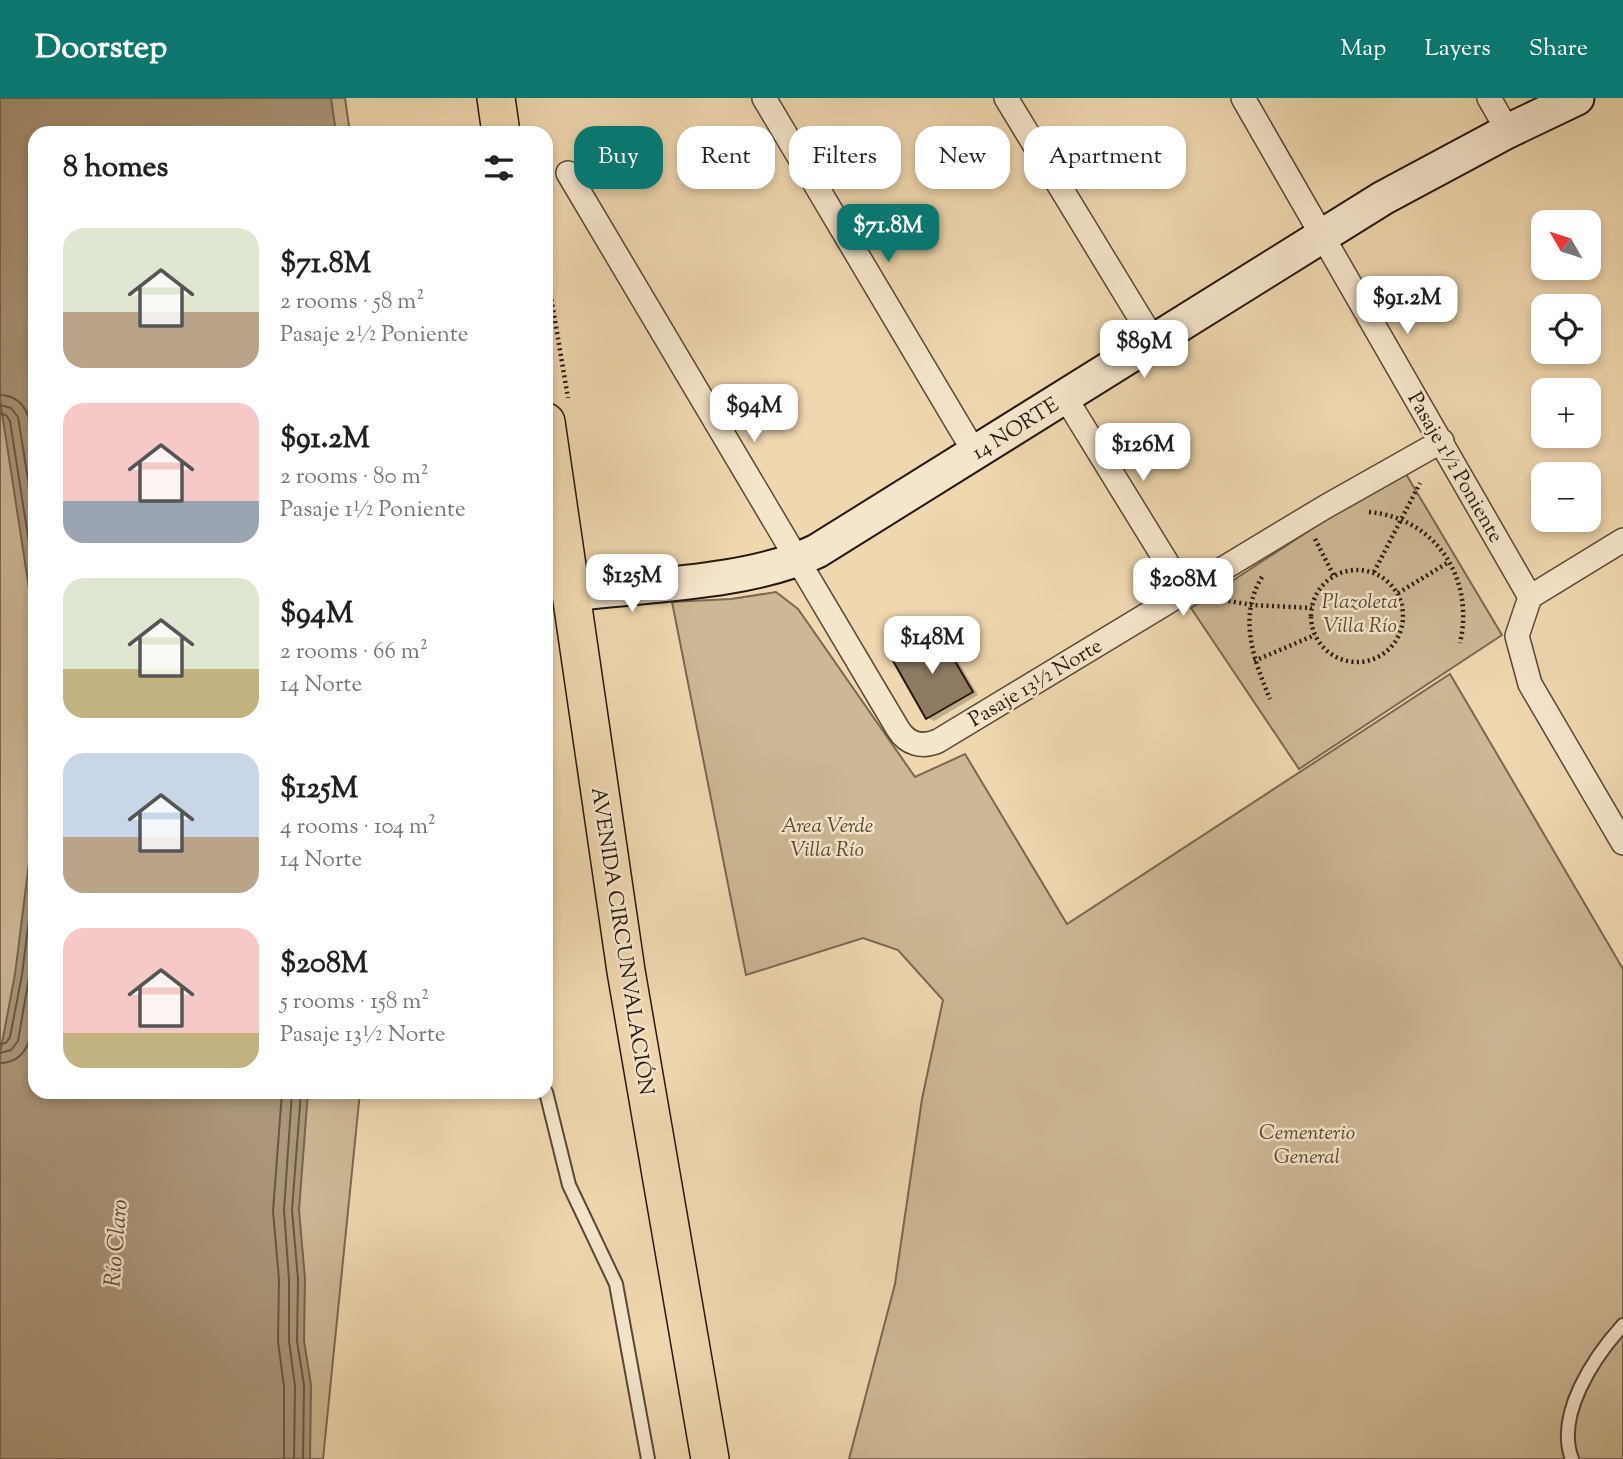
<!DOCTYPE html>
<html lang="en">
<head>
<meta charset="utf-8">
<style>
	body { margin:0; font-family:"Sorts Mill Goudy",serif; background:#f2f2f2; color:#202124; height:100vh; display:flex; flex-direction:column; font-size:26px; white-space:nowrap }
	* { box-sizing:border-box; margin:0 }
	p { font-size:23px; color:#757577 }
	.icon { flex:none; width:38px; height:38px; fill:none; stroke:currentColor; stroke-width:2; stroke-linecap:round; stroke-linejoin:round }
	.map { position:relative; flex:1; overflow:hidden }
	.sheet { position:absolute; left:28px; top:28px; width:525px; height:973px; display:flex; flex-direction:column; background:#fff; border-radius:21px; box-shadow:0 4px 10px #0003 }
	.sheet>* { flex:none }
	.guide { position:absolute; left:574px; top:28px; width:665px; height:63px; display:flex; gap:14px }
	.needle { width:46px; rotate:309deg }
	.tools { position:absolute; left:1531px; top:112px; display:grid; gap:14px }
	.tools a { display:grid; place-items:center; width:70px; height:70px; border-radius:14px; background:#fff; box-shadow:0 4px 10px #0003; font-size:35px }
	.price { position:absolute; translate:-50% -60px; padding:0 16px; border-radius:14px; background:#fff; color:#222; font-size:23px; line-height:46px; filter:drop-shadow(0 2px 4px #0008) }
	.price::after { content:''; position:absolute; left:50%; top:42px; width:21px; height:16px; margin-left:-10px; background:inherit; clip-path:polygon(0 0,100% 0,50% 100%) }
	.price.current { background:#0f766e; color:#fff }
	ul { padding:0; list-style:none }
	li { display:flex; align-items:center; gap:21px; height:175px; padding:0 35px }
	li span { display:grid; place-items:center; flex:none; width:196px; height:140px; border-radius:21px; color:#555 }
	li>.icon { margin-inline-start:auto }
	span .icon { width:84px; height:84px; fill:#fffc; stroke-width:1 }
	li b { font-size:30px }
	h2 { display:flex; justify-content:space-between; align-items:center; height:84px; padding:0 35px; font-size:30px }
	.chip { padding:0 24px; border-radius:21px; background:#fff; box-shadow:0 4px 10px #0003; font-size:24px; line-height:63px }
	.chip.current { background:#0f766e; color:#fff }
	header { display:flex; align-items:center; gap:42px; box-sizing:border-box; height:98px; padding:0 35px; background:#0f766e; color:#fff }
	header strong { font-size:33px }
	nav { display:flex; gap:38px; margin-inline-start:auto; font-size:24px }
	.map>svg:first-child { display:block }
</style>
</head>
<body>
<header>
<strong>Doorstep</strong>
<nav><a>Map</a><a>Layers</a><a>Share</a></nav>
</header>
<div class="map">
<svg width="1623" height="1361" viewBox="0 0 1623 1361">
	<rect width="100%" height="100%" fill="#efd7af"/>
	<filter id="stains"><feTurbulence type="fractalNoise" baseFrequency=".00286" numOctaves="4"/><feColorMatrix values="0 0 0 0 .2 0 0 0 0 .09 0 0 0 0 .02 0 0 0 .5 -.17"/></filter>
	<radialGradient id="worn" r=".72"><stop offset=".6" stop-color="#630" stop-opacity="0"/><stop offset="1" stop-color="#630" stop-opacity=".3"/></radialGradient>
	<!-- green -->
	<path fill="#cdb794" stroke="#7a6852" stroke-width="2" d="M 0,0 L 345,0 L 350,35 L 35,35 L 35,994 L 360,994 L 323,1361 L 0,1361 Z
		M 1403,371 L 1502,537 L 1299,671 L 1191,510 Z
		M 776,494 L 798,511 L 915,679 L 965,656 L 1067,826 L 1450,576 L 1623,871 L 1623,1361 L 849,1361 L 895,1186 L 922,1001 L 943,902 L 898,852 L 863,840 L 746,877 L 672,504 L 731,501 Z"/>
	<!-- water -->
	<path fill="#ab9679" stroke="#76644f" stroke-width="2" d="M 0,0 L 331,0 L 336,35 L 35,35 L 35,529 L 0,302 Z
		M 35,717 L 35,994 L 308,994 L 299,1112 L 305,1181 L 304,1243 L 311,1287 L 310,1361 L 0,1361 L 0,956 L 15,876 Z"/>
	<!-- shadow -->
	<path fill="#0003" d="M 938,536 L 944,539 L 978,597 L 934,623 L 928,620 Z"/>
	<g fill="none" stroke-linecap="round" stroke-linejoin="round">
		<!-- shore -->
		<path stroke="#695744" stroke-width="2" d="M 0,297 C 32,298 31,332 35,356
			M 0,307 L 11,310 L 18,319 L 35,425
			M 0,316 L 6,317 L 10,323 L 35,483
			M 0,946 L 6,945 L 10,939 L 22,877 L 35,774
			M 0,955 L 11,952 L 18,943 L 35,845
			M 0,965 C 30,964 31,936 35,913
			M 282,994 L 273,1113 L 279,1182 L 278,1243 L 284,1289 L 284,1361
			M 292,994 L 284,1112 L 289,1182 L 289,1243 L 295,1288 L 294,1361
			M 301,994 L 292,1112 L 298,1181 L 297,1243 L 304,1287 L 303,1361"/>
	</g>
	<!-- building -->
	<path fill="#8f7b62" stroke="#27180f" stroke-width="2" d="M 938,534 L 973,594 L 926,621 L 892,561 Z"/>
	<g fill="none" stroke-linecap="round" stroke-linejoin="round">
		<!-- lane casing -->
		<g stroke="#594837" stroke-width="16">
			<path id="lane" d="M 546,994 L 569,1087 L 616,1186 L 648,1361
				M 1572,1361 C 1555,1317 1594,1259 1623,1227"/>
		</g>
		<!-- street casing -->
		<g stroke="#594837" stroke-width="26">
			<path id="street" d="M 764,0 L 975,355
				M 1006,0 L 1154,243
				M 1243,0 L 1530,499 L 1517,538 L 1530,586 L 1623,745
				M 1489,0 L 1508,33
				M 568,75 L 898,631 C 907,646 922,650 938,643 L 1325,409 L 1442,343
				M 1065,299 L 1185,494
				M 1530,499 L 1623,442"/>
		</g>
		<!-- secondary casing -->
		<g stroke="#27180f" stroke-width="37">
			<path id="secondary" d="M 572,496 C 646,487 751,485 817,453 L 1383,100 L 1508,33 L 1577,0"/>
		</g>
		<!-- primary casing -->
		<g stroke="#27180f" stroke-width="40">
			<path id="primary" d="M 496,0 L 501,35
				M 546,324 L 626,873 L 710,1361"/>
		</g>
		<!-- path -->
		<path stroke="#27180f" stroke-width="4.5" stroke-dasharray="2 3.5" stroke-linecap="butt" d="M 546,169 L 568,300
			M 1369,414 C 1436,420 1475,481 1460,545
			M 1315,441 L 1334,478
			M1311 518a46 46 0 1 1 92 0a46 46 0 1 1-92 0Z
			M 1374,474 L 1420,385
			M 1262,479 C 1238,518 1253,561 1270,601
			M 1398,495 L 1449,464
			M 1223,502 L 1252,507 L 1312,510
			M 1254,563 L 1315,537"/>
		<!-- lane -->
		<use href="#lane" stroke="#f5e5cb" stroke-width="12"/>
		<!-- street -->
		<use href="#street" stroke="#f5e5cb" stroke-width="23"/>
		<!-- secondary -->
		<use href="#secondary" stroke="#f5e5cb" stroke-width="33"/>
		<!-- primary -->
		<use href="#primary" stroke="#efd7af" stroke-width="37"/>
	</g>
	<g text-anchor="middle" stroke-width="5" stroke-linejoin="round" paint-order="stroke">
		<!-- street labels -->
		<g font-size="21" fill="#27180f" stroke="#f5e5cb">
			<text transform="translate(1015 330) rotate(-32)" y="7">14 NORTE</text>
			<text transform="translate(1456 369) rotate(60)" y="7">Pasaje 1½ Poniente</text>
			<text transform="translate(1035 584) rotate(-31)" y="7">Pasaje 13½ Norte</text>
			<text transform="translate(623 843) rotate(81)" y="7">AVENIDA CIRCUNVALACIÓN</text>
		</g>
		<!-- park labels -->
		<g font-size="21" font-style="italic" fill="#594837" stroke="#f5e5cb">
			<text x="1360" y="510">Plazoleta<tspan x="1360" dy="24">Villa Río</tspan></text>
			<text x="827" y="734">Area Verde<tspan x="827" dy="24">Villa Río</tspan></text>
			<text x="1307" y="1041">Cementerio<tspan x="1307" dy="24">General</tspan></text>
		</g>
		<!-- water labels -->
		<g font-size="23" font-style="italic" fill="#5c4a39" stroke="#f5e5cb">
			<text transform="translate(115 1145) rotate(-85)" y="8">Río Claro</text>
		</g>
	</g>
	<rect width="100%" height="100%" filter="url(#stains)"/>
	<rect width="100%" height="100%" fill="url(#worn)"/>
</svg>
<div class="tools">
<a><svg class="needle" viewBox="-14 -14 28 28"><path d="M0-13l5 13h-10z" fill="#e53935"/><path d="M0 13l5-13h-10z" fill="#757577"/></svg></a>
<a><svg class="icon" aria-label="locate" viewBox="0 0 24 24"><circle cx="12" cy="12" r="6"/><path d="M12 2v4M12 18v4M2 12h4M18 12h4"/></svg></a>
<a>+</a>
<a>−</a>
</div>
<b class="price current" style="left:888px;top:166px">$71.8M</b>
<b class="price" style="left:1407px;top:238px">$91.2M</b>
<b class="price" style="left:1144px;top:282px">$89M</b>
<b class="price" style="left:754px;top:346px">$94M</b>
<b class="price" style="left:1143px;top:385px">$126M</b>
<b class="price" style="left:632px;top:516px">$125M</b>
<b class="price" style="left:1183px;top:520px">$208M</b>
<b class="price" style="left:932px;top:578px">$148M</b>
<div class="guide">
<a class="chip current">Buy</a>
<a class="chip">Rent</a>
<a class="chip">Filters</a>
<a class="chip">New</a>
<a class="chip">Apartment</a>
</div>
<section class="sheet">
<h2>8 homes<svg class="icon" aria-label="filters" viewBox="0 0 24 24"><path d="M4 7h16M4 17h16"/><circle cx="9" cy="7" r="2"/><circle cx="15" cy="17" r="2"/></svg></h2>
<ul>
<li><span style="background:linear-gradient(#dfe7d0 60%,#b9a48a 0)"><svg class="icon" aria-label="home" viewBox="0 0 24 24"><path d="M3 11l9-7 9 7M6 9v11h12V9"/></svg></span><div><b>$71.8M</b><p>2 rooms · 58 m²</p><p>Pasaje 2½ Poniente</p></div></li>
<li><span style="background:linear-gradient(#f6c9c9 70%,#9aa5b1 0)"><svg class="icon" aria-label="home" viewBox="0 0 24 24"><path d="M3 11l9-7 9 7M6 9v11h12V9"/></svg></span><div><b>$91.2M</b><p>2 rooms · 80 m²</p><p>Pasaje 1½ Poniente</p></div></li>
<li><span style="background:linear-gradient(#dfe7d0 65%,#c2b280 0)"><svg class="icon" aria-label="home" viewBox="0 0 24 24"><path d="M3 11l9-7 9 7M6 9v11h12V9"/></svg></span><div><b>$94M</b><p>2 rooms · 66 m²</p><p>14 Norte</p></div></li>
<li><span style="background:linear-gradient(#c9d6e8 60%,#b9a48a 0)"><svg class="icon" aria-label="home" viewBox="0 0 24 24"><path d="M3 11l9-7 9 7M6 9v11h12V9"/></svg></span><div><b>$125M</b><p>4 rooms · 104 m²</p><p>14 Norte</p></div></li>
<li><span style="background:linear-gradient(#f6c9c9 75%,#c2b280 0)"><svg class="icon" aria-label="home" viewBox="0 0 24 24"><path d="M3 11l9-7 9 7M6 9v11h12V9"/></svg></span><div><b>$208M</b><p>5 rooms · 158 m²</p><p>Pasaje 13½ Norte</p></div></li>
</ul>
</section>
</div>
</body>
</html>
